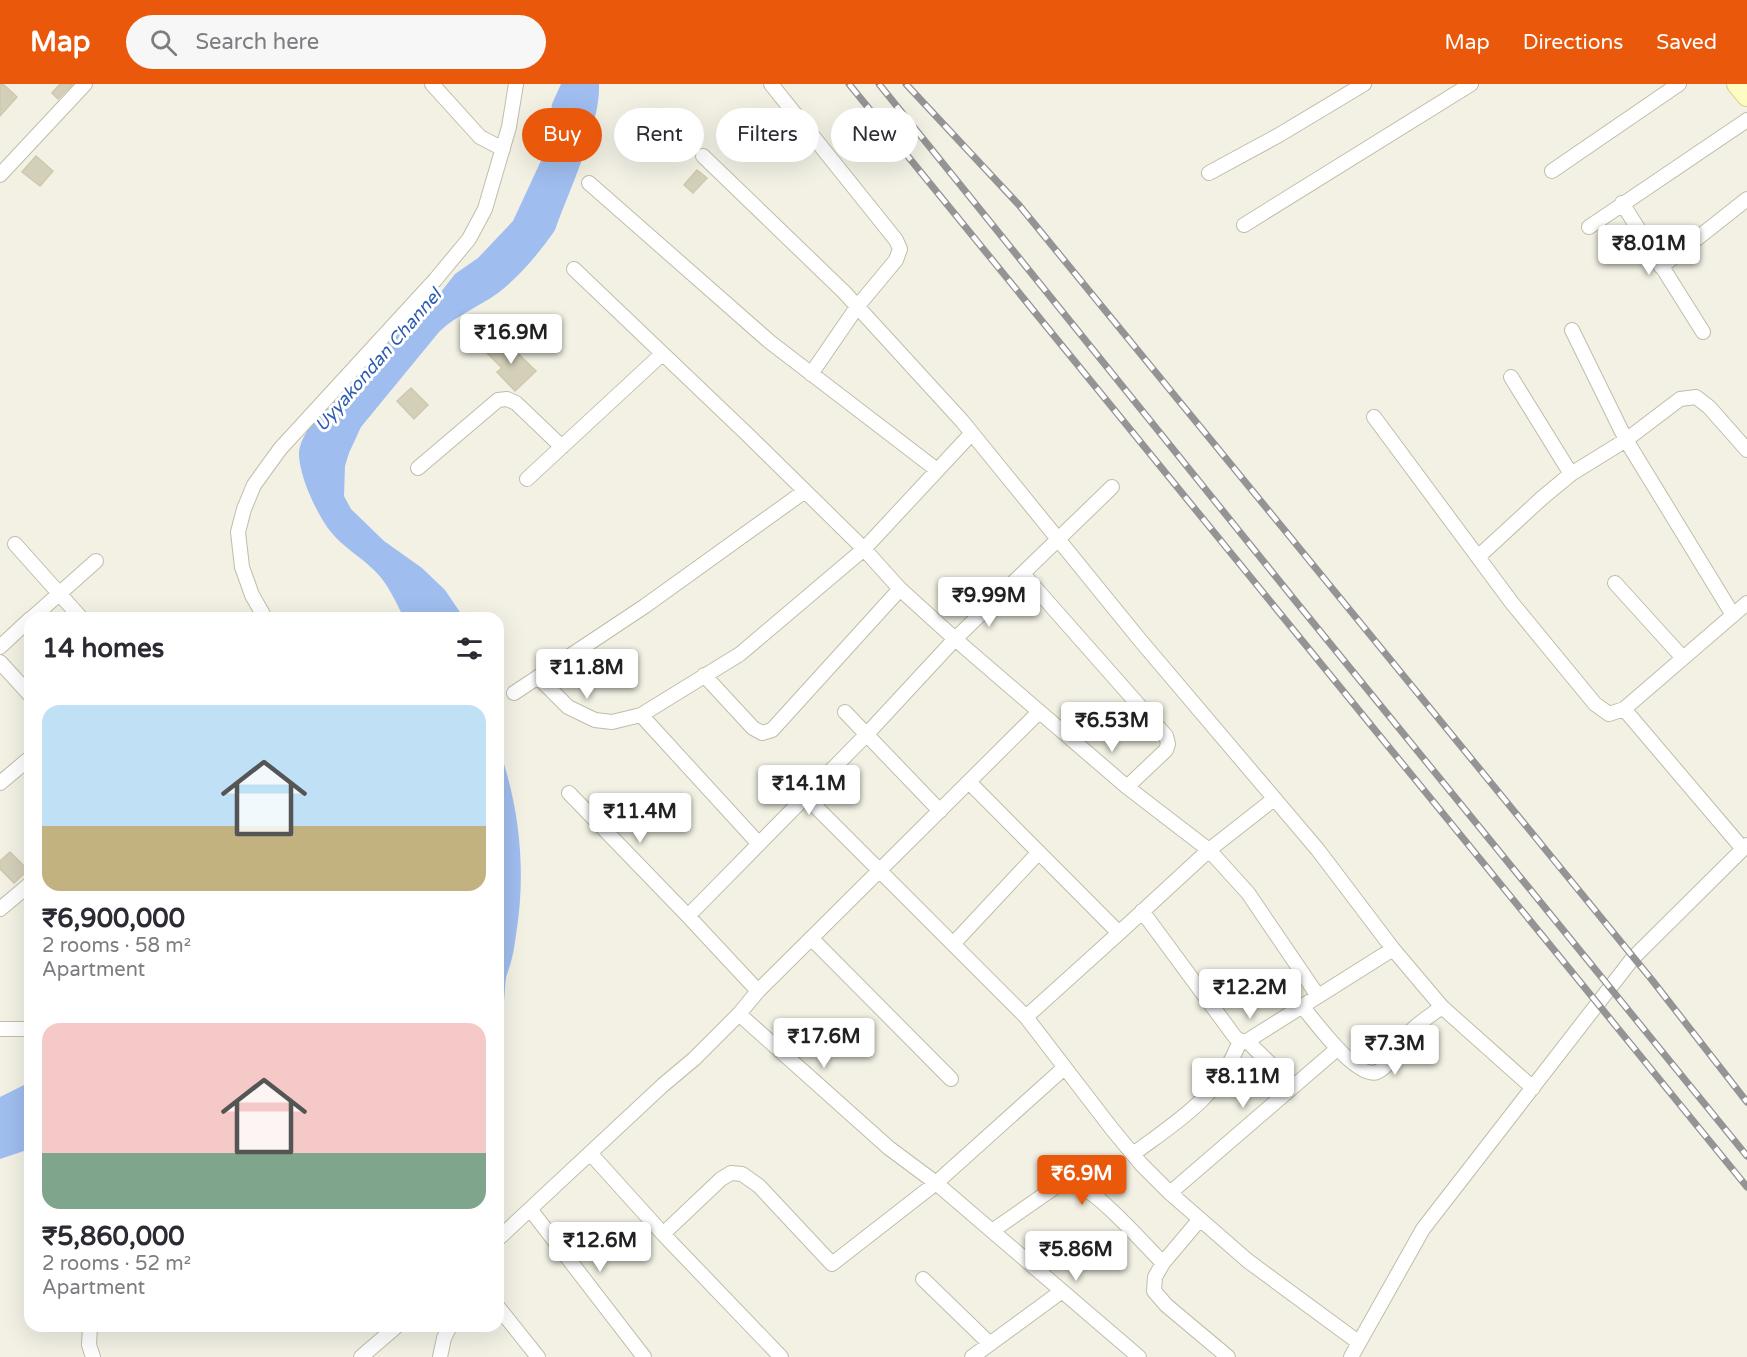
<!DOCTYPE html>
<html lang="en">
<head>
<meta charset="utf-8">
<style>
	body { margin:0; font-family:"Varela Round",sans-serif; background:#f7f7f7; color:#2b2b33; height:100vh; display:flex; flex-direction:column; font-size:22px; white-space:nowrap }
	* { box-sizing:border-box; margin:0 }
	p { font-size:20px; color:#7c7c81 }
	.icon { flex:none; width:33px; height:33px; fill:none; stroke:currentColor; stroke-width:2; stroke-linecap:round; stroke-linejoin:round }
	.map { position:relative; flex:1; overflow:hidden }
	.drawer { position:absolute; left:24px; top:528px; width:480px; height:720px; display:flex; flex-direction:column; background:#fff; border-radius:18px; box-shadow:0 6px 24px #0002 }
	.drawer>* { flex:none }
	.hud { position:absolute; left:522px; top:24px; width:570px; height:54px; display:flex; gap:12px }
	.price { position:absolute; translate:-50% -51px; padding:0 14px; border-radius:6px; background:#fff; color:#222; font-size:20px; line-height:39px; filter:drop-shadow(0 2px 3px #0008) }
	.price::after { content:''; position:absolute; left:50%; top:36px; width:18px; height:14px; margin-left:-9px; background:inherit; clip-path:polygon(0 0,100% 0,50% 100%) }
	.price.selected { background:#ea580c; color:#fff }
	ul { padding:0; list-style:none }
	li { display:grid; align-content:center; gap:12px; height:318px; padding:0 18px }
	li span { display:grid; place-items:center; height:186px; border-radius:18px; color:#555 }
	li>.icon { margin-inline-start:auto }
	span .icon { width:108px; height:108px; fill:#fffc; stroke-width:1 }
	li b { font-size:26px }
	h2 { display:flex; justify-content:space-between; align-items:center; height:72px; padding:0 18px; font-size:26px }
	.tag { padding:0 21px; border-radius:27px; background:#fff; box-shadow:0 6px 24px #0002; font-size:21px; line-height:54px }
	.tag.selected { background:#ea580c; color:#fff }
	header { display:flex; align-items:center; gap:36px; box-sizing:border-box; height:84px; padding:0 30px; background:#ea580c; color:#fff }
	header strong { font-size:28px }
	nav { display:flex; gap:33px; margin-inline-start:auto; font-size:21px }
	.search { width:420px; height:54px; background:#f7f7f7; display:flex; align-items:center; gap:15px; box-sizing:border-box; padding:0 21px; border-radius:33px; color:#7c7c81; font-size:22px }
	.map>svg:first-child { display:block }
</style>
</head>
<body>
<header>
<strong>Map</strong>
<div class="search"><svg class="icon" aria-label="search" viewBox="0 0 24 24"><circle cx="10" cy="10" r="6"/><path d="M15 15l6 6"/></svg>Search here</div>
<nav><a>Map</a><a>Directions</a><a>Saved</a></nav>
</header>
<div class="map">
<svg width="1747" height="1273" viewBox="0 0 1747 1273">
	<rect width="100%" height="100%" fill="#f2f1e4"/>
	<!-- water -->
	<path fill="#9fbdef" d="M 561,0 L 599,0 C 601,39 569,107 555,146 C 541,167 518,194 498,209 C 479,223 456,231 439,248 L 361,343 L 349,369 L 345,382 L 344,412 L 351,425 L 384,457 L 422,484 L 445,506 L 464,534 L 404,534 C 396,518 388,500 375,487 C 361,473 343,463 331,448 C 317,431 298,390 299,368 C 300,356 309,345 314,335 L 412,235 L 430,222 L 455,190 L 478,174 L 513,137 L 546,66 L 552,20 Z
		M 498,662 C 519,720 526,783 517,844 C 515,856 514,869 510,881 C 509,885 507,889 506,894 C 504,908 506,922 498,934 Z
		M 30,998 L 30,1065 L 0,1075 L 0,1013 Z"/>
	<!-- building -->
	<path fill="#d3cfb9" stroke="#cec8ac" stroke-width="1.5" d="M 0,0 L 3,0 L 17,13 L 0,32 Z
		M 60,0 L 73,0 L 58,15 L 52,9 Z
		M 36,72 L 53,87 L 40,102 L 22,88 Z
		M 697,86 L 707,94 L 693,109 L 684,101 Z
		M 502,254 L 536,287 L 515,307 L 497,288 L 502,284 L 487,269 Z
		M 411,304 L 428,321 L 414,335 L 397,317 Z
		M 10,768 L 28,786 L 14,799 L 0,785 L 0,777 Z"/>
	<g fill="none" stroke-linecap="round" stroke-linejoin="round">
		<!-- street casing -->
		<g stroke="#c0bda9" stroke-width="16">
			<path id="street" d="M 432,0 L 480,53 L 503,65
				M 771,0 L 896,156 L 900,165 L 896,176 L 857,223 L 811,290
				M 703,72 L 844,208 L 962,337 L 1140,556 L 1318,766 L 1393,865 L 1442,923 L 1533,1004
				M 1552,87 L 1679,0
				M 1209,89 L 1279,51 L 1364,0
				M 0,91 L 85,0
				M 589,99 L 770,258 L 937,386
				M 1622,119 L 1703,248
				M 1244,141 L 1471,0
				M 1589,143 L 1747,36
				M 1661,183 L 1747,115
				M 574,185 L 749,352 L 864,465 L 900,505 L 955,555 L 1112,403
				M 1572,246 L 1626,356 L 1733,531
				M 1511,293 L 1571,390
				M 1374,333 L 1512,519 L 1595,620 L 1609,630 L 1624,625 L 1747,519
				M 418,384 L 498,316 L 507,315 L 516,319 L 562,363
				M 527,395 L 662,270
				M 15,460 L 81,534
				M 1478,473 L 1542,414 L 1571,390 L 1626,356 L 1680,315 L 1696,313 L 1709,323 L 1747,366
				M 1023,490 L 1166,652 L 1168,660 L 1166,666 L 1127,703
				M 1615,499 L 1683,574
				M 32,534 L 96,477
				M 265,534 L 252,511 L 242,483 L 238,448 L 244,425 L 254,401 L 280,365 L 435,196 L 469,155 L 485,125 L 509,43 L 516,0
				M 0,563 L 30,535
				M 0,578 L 30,611
				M 704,591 L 753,644 L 762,649 L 772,646 L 900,505
				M 538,593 L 568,623 L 595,636 L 612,638 L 641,631 L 740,570 L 864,465 L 972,349
				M 514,609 L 645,522 L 805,407
				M 1624,625 L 1743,765
				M 845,628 L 940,727
				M 641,631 L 759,760
				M 969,698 L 1119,849 L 1209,766 L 1248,809 L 1318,912
				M 0,699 L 30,674
				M 569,709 L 688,832
				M 806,713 L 1026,933 L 1112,1045 L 1141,1080 L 1170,1109 L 1248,1177 L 1358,1258
				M 0,825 L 30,800
				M 1142,827 L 1235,953 L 1240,957 L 1247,957 L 1393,865
				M 811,854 L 951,995
				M 954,859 L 1039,768
				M 758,907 L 688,832 L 866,651 L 955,555 L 1127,703 L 1209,766 L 1274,715
				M 1302,922 C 1313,935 1357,996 1377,988 C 1391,982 1399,960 1409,949 C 1418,939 1431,931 1442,923
				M 739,930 L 889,1064 L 936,1099 L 1139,1273
				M 1026,933 L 1119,849
				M 0,945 L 30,945
				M 1247,957 L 1293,1002
				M 590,1069 L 663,1150 L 781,1273
				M 1133,1070 C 1179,1036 1218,1014 1240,957
				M 1170,1109 L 1337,965
				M 530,1125 L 644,1273
				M 1200,1135 L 1163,1179 L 1155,1193 L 1154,1207 L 1166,1221 L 1228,1273
				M 992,1147 L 1061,1099 C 1066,1099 1071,1098 1075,1100 C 1099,1108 1143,1159 1163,1179
				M 663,1150 L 721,1095 L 731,1089 L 742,1090 L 759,1102 L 832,1180 L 936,1099 L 1064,984
				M 498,1155 L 663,1001 L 694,975 L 739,930 L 758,907 L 1039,628
				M 923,1195 L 990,1260
				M 498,1223 L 538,1273
				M 90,1242 L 89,1261 L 93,1273
				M 361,1273 L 397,1242
				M 440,1273 L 444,1254 L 450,1242
				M 972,1273 L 1062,1207
				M 1351,1273 L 1423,1145 L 1633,874 L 1747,761"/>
		</g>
		<!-- secondary casing -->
		<g stroke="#d2cf93" stroke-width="22">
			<path id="secondary" d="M 1737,0 L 1747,12"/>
		</g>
		<!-- street -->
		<use href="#street" stroke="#fff" stroke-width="14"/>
		<!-- secondary -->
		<use href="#secondary" stroke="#fefdc1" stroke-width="20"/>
		<!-- rail casing -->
		<g stroke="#949494" stroke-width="7">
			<path id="rail" d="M 849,0 L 1747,1103
				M 879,0 L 1293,514 L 1747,1072
				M 906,0 L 1019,121 L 1652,896 L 1747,1018"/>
		</g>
		<!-- rail -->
		<use href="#rail" stroke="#fff" stroke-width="4.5" stroke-dasharray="14" stroke-linecap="butt"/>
	</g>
	<g text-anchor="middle" stroke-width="6" stroke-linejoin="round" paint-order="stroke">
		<!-- water labels -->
		<g font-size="18" font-style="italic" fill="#2e5daf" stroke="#fff">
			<text transform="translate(378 276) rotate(-49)" y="6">Uyyakondan Channel</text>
		</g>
	</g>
</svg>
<b class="price" style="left:1649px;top:192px">₹8.01M</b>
<b class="price" style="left:511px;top:281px">₹16.9M</b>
<b class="price" style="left:989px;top:544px">₹9.99M</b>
<b class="price" style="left:587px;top:616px">₹11.8M</b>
<b class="price" style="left:1112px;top:669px">₹6.53M</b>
<b class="price" style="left:809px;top:732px">₹14.1M</b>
<b class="price" style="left:640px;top:760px">₹11.4M</b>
<b class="price" style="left:1250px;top:936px">₹12.2M</b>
<b class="price" style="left:824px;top:985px">₹17.6M</b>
<b class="price" style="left:1395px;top:992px">₹7.3M</b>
<b class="price" style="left:1243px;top:1025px">₹8.11M</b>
<b class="price selected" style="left:1082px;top:1122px">₹6.9M</b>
<b class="price" style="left:600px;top:1189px">₹12.6M</b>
<b class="price" style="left:1076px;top:1198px">₹5.86M</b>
<div class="hud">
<a class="tag selected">Buy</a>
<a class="tag">Rent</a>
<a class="tag">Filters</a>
<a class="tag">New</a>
</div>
<section class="drawer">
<h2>14 homes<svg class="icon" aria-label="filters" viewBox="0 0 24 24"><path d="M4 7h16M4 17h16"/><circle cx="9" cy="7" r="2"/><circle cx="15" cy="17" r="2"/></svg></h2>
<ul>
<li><span style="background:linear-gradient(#bfe0f5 65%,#c2b280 0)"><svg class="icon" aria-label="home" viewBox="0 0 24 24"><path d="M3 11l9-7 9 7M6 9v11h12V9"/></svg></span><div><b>₹6,900,000</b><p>2 rooms · 58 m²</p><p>Apartment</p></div></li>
<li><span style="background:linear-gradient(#f6c9c9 70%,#7fa58c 0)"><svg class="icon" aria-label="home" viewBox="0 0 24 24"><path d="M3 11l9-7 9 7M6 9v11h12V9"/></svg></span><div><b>₹5,860,000</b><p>2 rooms · 52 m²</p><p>Apartment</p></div></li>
</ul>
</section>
</div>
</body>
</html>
